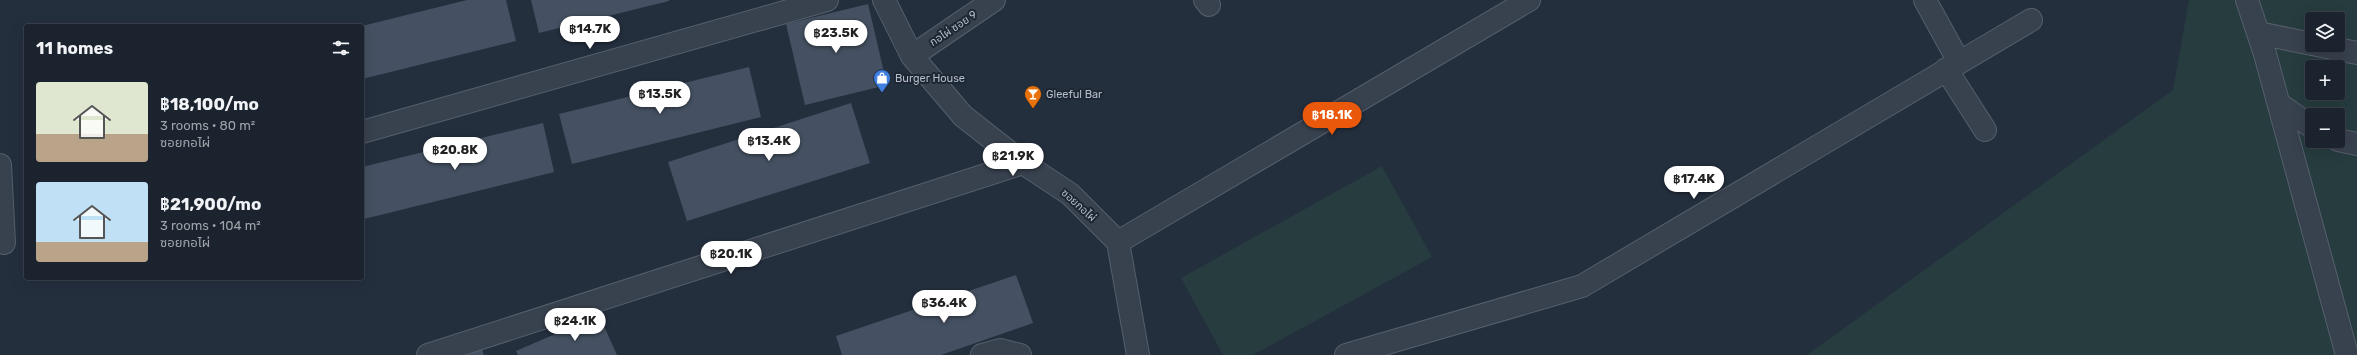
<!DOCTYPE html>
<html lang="en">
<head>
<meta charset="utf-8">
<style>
	body { margin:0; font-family:Rubik,"Noto Sans Thai",sans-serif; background:#282f3a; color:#f1f3f6; height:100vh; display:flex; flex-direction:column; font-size:15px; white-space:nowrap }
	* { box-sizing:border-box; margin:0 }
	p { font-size:13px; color:#a0a4aa }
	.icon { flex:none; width:22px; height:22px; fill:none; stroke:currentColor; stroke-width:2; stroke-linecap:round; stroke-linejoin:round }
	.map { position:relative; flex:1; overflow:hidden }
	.side { position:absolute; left:24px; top:24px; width:340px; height:256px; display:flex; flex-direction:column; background:#1b232e; border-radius:4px; box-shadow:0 4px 16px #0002,0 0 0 1px #39404a }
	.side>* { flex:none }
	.tools { position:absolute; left:2305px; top:12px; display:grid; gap:8px }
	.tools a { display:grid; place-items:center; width:40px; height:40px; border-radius:4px; background:#1b232e; box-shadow:0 4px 16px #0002,0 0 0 1px #39404a; font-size:20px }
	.price { position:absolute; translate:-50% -34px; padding:0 9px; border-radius:14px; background:#fff; color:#222; font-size:13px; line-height:26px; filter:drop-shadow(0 1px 2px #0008) }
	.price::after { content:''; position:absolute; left:50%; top:24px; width:12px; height:9px; margin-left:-6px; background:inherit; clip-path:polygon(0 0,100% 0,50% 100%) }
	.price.selected { background:#ea580c; color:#fff }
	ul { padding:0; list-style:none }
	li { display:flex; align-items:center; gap:12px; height:100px; padding:0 12px }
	li span { display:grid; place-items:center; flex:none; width:112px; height:80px; border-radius:4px; color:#555 }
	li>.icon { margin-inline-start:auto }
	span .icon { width:48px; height:48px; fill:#fffc; stroke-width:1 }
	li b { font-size:17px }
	h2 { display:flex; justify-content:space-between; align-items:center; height:48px; padding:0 12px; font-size:17px }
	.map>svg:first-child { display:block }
</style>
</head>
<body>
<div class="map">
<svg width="2357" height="355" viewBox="0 0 2357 355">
	<rect width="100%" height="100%" fill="#242f3e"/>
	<!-- green -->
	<path fill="#263c3f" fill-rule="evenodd" d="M 2189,0 L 2357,0 L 2357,355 L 1807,355 L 2173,90 ZM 2312,19 L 2338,19 L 2338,45 L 2312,45 ZM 2312,67 L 2338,67 L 2338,93 L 2312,93 ZM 2312,115 L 2338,115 L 2338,141 L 2312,141 Z
		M 1382,166 L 1432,257 L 1253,355 L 1223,355 L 1181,278 Z"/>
	<!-- building -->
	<path fill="#455162" d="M 467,0 L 506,0 L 516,41 L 362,79 L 362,26 Z
		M 531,0 L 669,0 L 669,1 L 539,33 Z
		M 868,4 L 887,85 L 805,105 L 786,24 Z
		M 749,67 L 761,117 L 572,164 L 559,114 Z
		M 851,103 L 870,163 L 687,221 L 668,162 Z
		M 543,123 L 554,172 L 364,219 L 362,209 L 362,167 Z
		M 1016,275 L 1033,323 L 941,355 L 842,355 L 836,336 Z
		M 599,315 L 617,355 L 518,355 L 516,351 Z
		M 482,349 L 484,355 L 468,355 Z"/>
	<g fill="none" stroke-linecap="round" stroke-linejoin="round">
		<!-- minor casing -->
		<g stroke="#565f6c" stroke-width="24">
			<path id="minor" d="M 884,0 L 912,56 L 963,116 L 1023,163 L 1070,194 L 1118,242 L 1138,355
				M 1205,0 L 1209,5
				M 1925,0 L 1959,62
				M 2247,0 L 2265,54 L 2347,355
				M 2258,33 L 2312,44
				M 2317,45 L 2357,53
				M 912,56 L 994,0
				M 1946,69 L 1985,130
				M 2279,104 L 2312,127
				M 362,132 L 827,0
				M 2338,140 L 2357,144
				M 0,165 L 4,243
				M 1118,242 L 1529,0
				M 428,355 L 1023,163
				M 982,355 L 1000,350 L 1020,355
				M 1346,355 L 1582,286 L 2031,20"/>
		</g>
		<!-- minor -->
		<use href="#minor" stroke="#38414e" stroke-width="22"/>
	</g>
	<!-- icons -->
	<defs>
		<g id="shop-pin" transform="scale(0.9)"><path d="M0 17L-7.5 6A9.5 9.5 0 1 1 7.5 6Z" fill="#3f7fe0" stroke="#1d2633"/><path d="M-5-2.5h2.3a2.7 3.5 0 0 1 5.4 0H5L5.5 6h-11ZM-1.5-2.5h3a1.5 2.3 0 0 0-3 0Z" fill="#fff"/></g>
		<g id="bar-pin" transform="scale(0.9)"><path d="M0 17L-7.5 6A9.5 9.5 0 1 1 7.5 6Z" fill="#e8710a" stroke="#1d2633"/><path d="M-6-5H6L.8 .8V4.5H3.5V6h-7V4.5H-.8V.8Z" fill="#fff"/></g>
	</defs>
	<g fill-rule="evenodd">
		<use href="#shop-pin" x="882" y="78"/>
		<use href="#bar-pin" x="1033" y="94"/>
	</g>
	<g text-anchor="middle" stroke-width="4" stroke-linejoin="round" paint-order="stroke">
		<!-- street labels -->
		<g font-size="11" fill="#b4bcc9" stroke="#1d2633">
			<text transform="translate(953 28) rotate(-34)" y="4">กอไผ่ ซอย 9</text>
			<text transform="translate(1079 205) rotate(42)" y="4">ซอยกอไผ่</text>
		</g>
		<!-- poi labels -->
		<g font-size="11" fill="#b4bcc9" stroke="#1d2633" text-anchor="start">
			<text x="895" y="82">Burger House</text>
			<text x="1046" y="98">Gleeful Bar</text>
		</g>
	</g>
</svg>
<div class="tools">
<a><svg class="icon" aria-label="layers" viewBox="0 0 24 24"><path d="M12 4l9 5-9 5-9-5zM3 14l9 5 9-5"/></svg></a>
<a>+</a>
<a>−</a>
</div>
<b class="price" style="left:590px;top:50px">฿14.7K</b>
<b class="price" style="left:836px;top:54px">฿23.5K</b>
<b class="price" style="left:660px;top:115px">฿13.5K</b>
<b class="price selected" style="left:1332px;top:136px">฿18.1K</b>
<b class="price" style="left:769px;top:162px">฿13.4K</b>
<b class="price" style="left:455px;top:171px">฿20.8K</b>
<b class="price" style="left:1013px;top:177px">฿21.9K</b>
<b class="price" style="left:1694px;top:200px">฿17.4K</b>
<b class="price" style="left:731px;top:275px">฿20.1K</b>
<b class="price" style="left:944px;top:324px">฿36.4K</b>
<b class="price" style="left:575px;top:342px">฿24.1K</b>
<section class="side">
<h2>11 homes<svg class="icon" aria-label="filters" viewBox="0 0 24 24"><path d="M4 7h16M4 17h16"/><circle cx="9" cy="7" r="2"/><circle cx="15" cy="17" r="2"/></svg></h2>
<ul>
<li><span style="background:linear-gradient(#dfe7d0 65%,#b9a48a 0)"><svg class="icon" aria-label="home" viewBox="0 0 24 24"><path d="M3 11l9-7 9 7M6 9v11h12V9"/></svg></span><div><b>฿18,100/mo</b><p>3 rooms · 80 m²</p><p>ซอยกอไผ่</p></div></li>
<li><span style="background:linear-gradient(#bfe0f5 75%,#b9a48a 0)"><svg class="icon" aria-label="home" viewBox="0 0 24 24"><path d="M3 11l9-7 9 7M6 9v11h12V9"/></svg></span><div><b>฿21,900/mo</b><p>3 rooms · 104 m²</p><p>ซอยกอไผ่</p></div></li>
</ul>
</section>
</div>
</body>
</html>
